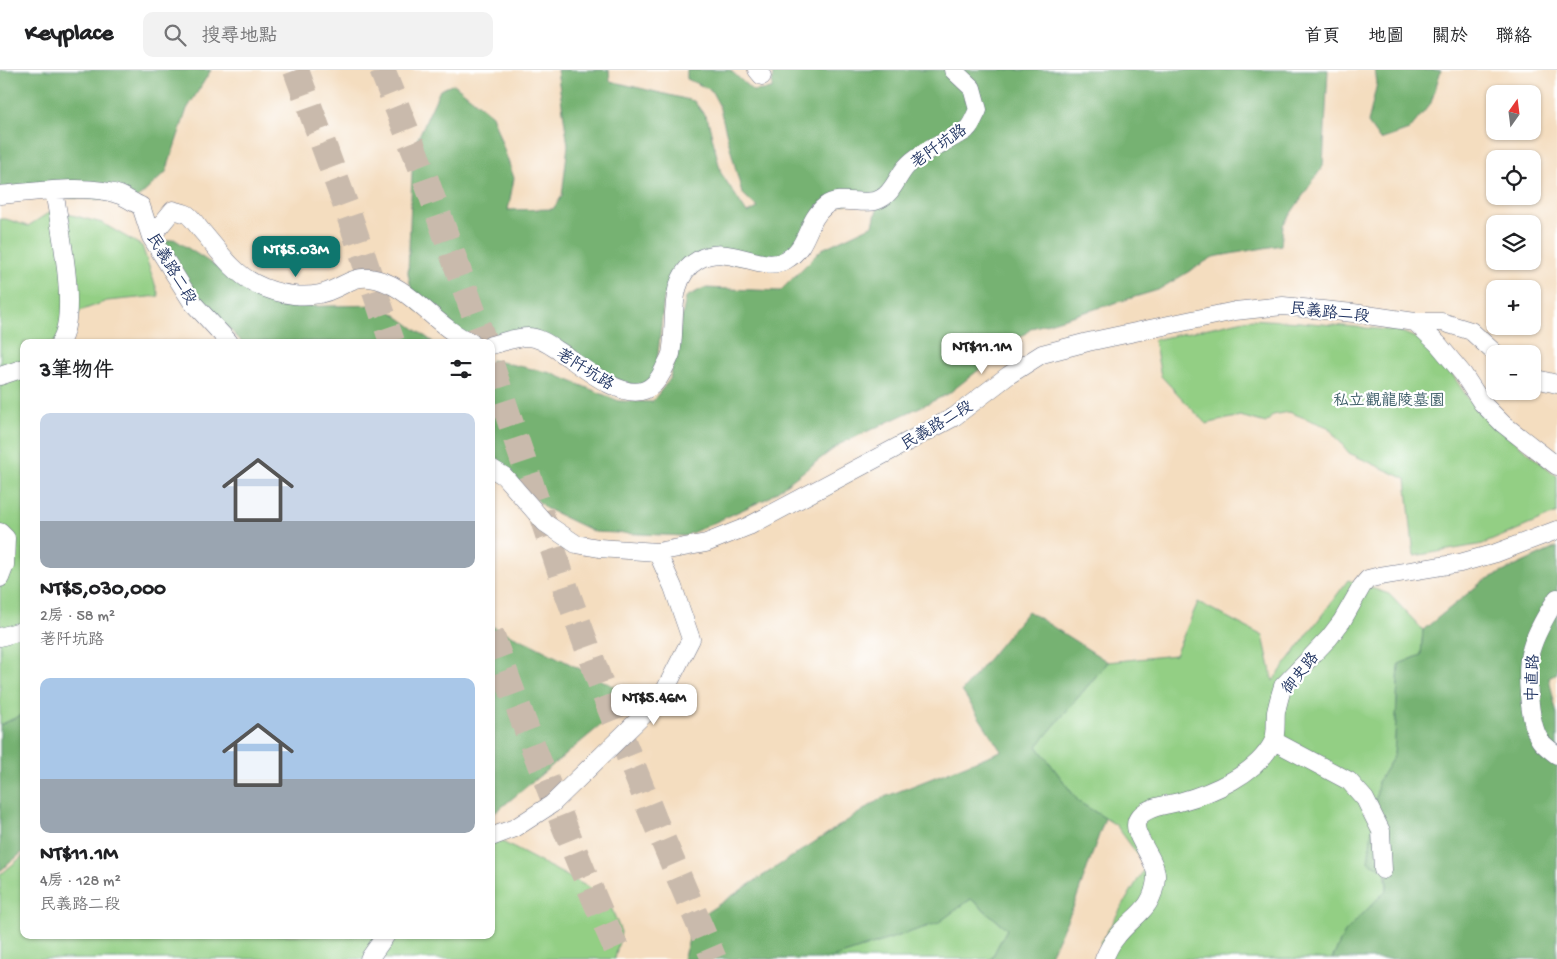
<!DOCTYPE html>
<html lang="zh-TW">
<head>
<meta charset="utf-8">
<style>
	body { margin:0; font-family:"Gochi Hand","LXGW WenKai TC",sans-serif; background:#f2f2f2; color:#202124; height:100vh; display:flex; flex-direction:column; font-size:19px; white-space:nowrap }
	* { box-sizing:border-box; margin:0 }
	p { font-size:16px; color:#757577 }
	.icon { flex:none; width:28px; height:28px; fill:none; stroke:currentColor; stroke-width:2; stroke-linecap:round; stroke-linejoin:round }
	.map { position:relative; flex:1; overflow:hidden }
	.details { position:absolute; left:20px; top:269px; width:475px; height:600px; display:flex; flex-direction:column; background:#fff; border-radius:10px; box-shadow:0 1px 4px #0004 }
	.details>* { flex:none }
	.needle { width:32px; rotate:14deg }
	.fabs { position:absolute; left:1486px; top:15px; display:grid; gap:10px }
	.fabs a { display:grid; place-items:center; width:55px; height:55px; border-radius:10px; background:#fff; box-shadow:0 1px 4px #0004; font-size:25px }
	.price { position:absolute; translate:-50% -42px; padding:0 11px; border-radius:10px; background:#fff; color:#222; font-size:16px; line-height:32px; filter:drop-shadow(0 1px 2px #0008) }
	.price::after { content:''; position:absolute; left:50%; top:30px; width:15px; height:11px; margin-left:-8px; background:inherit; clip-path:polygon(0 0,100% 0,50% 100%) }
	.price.current { background:#0f766e; color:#fff }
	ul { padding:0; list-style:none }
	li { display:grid; align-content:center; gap:10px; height:265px; padding:0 20px }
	li span { display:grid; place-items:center; height:155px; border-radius:10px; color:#555 }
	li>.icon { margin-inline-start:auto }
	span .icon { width:90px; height:90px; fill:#fffc; stroke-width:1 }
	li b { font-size:21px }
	h2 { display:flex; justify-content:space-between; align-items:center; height:60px; padding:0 20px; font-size:21px }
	header { display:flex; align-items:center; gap:30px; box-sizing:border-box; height:70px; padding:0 25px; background:#fff; border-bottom:1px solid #e0e0e0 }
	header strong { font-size:24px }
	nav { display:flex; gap:28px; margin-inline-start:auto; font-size:18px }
	.search { width:350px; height:45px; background:#f2f2f2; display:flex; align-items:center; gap:12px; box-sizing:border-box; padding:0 18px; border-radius:10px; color:#757577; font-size:19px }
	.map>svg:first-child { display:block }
</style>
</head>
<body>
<header>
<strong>Keyplace</strong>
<div class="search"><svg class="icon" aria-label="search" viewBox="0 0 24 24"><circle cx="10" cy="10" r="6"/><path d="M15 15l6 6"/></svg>搜尋地點</div>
<nav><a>首頁</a><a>地圖</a><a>關於</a><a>聯絡</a></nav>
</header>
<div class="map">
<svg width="1557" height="889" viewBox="0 0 1557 889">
	<rect width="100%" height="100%" fill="#fff"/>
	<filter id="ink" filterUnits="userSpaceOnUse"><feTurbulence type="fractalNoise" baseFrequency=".02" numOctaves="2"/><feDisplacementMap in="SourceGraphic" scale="10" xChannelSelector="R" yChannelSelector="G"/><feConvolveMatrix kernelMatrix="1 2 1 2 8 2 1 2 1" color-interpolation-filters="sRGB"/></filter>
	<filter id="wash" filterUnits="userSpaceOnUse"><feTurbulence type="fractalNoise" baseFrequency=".0096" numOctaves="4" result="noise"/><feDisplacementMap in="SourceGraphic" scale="20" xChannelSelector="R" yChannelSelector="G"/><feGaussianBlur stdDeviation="1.12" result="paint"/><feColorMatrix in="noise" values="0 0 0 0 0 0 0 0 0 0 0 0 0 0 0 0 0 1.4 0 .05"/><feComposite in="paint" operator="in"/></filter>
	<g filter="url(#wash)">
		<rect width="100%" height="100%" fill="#f4ddbf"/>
		<!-- green -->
		<path fill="#93cf84" stroke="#577f71" d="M 53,140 L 102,153 L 142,176 L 159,226 L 107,231 L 80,241 L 69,272 L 24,272 L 24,644 L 0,655 L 0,149 L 6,149 L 28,156 Z
			M 1249,249 L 1300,252 L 1399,261 L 1433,275 L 1475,339 L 1557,406 L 1557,443 L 1483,474 L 1414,486 L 1406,409 L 1349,383 L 1328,357 L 1289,342 L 1273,345 L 1266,353 L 1240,346 L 1206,354 L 1161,306 L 1154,270 Z
			M 1348,510 L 1389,524 L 1423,560 L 1421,585 L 1399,594 L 1394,686 L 1378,712 L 1387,820 L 1345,862 L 1332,889 L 1100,889 L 1101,872 L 1146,796 L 1116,755 L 1079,732 L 1037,676 L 1108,592 L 1175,585 L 1198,532 L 1263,566 L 1273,611 Z
			M 491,766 L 607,827 L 621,862 L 615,889 L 0,889 L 0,805 L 24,785 L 24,865 L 491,865 Z
			M 971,829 L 1007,859 L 991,889 L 829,889 L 937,853 Z"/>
		<!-- forest -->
		<path fill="#76b272" stroke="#487068" d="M 0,0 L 211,0 L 187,39 L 166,102 L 138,128 L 118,131 L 0,123 Z
			M 557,0 L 609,0 L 610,11 L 694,31 L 708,50 L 721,103 L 747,143 L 758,138 L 742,123 L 719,35 L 711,20 L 687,9 L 687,0 L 730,0 L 753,21 L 772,19 L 773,0 L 1328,0 L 1323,96 L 1283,155 L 1281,175 L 1213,187 L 1158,220 L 1032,258 L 948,324 L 840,374 L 768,428 L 685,466 L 595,462 L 545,438 L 496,388 L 491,387 L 491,290 L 551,303 L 619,331 L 652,332 L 670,309 L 686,227 L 704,218 L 780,221 L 822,179 L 873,155 L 880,127 L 816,140 L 795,180 L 774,193 L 703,194 L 675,208 L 664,227 L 655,312 L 637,319 L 530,270 L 477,272 L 415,239 L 408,203 L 413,79 L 440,20 L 454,14 L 492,45 L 514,108 L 508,140 L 553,139 L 562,126 L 568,75 Z
			M 1375,0 L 1441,0 L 1431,33 L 1409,60 L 1380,70 L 1368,53 L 1377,13 Z
			M 174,169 L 278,237 L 382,235 L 433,272 L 242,272 L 162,192 L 155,174 Z
			M 1557,477 L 1557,603 L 1549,608 L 1557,645 L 1557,889 L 1332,889 L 1345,862 L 1387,819 L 1387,801 L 1368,792 L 1378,712 L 1394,686 L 1399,594 L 1421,585 L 1423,560 L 1483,511 Z
			M 1028,541 L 1108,592 L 1037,676 L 1079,732 L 1105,748 L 1073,838 L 1048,889 L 991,889 L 1007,859 L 971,829 L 938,853 L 829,889 L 683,889 L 695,850 L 882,728 L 1001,681 L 962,621 Z
			M 491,556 L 529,573 L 635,627 L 491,746 Z
			M 24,644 L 24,781 L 0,801 L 0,655 Z"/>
	</g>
	<g filter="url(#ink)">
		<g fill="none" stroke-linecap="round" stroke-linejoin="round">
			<!-- highway-tunnel -->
			<path stroke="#c9baac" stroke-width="26" stroke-dasharray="26 13" stroke-linecap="butt" d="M 296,0 L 348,142 L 392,272
				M 382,0 L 425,107 L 484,272
				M 491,294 L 567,522 L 605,626 L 654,749 L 714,889
				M 491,564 C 531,673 573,783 621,889"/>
			<!-- minor casing -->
			<g stroke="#676c80" stroke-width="19">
				<path id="minor" d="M 757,0 L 762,6
					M 54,120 C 59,154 79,244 60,272
					M 0,125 C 34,122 88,113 120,125 C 127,128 134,133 141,136 L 151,167 L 192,232 L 229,272
					M 151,167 L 173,140 C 177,142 184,142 188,145 C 192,148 197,155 200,159 C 217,178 231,201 254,213 C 277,225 310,231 334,219 C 346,214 355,206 370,208 C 409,213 434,257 471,272
					M 1415,252 L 1438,274 L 1463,304 L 1482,333 L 1503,354 L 1557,396
					M 491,275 C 503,272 516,267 528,267 C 539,267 550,275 559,281 C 579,294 620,330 645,320 C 653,317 659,309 663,301 C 665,296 669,290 671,284 C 677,255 666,208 698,190 C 729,172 760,204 786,190 C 809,177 806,151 825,136 C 840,124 865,137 880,129 C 893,123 897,107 906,97 C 919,82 941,75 957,65 C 960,64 965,62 967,59 C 972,55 975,45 978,40 L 972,18 L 953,0
					M 0,306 L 24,298
					M 1532,308 L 1557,314
					M 491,398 L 504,406 L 545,453 L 576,474 L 599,478 L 657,482 L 706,473 L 749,456 L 954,347 L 1009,305 L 1042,284 L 1088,272 L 1235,241 L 1283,236 L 1353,243 L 1415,252 L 1442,252 L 1471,261 L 1496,284
					M 0,462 L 6,468 L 5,495 L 0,508
					M 1557,528 C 1547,544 1536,562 1531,580 C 1525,598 1529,654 1540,670 C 1544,676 1552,681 1557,685
					M 0,567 L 24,560
					M 1274,671 L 1349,711 L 1365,729 L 1381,761 L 1383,800
					M 491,767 L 515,758 L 552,734 L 661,628 L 691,569 L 673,517 L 657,482
					M 369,889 L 386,865
					M 1104,889 C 1107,882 1110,875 1115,869 C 1132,845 1153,842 1156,808 C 1158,787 1125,761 1140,746 C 1149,736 1167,735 1179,732 C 1212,723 1257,704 1273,672 C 1277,664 1275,651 1276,642 C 1278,633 1280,625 1283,616 L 1329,568 L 1342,551 L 1362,516 L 1368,509 L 1380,506 L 1460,493 L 1496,483 L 1557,460"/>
			</g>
			<!-- minor -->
			<use href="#minor" stroke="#fff" stroke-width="18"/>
		</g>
	</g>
	<g text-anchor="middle" stroke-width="4.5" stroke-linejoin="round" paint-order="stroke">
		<!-- street labels -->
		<g font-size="16" fill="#1b2f5e" stroke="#fff">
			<text transform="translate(938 75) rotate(-35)" y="6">荖阡坑路</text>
			<text transform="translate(173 198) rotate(59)" y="6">民義路二段</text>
			<text transform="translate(1330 241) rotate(6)" y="6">民義路二段</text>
			<text transform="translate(586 298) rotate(32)" y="6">荖阡坑路</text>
			<text transform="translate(936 354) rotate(-31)" y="6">民義路二段</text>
			<text transform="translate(1299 602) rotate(-51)" y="6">御史路</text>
			<text transform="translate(1531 608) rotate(-88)" y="6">中直路</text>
		</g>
		<!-- park labels -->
		<g font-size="16" fill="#3f5f69" stroke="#fff">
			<text x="1389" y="335">私立觀龍陵墓園</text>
		</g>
	</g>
</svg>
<div class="fabs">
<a><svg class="needle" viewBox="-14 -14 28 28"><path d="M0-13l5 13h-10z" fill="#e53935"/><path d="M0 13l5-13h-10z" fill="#757577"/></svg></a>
<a><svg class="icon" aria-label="locate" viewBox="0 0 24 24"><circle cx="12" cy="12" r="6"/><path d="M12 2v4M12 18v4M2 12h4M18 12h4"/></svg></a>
<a><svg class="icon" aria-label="layers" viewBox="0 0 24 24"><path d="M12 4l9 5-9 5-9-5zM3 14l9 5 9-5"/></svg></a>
<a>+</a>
<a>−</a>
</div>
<b class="price current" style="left:296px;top:208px">NT$5.03M</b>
<b class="price" style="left:982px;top:305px">NT$11.1M</b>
<b class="price" style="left:654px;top:656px">NT$5.46M</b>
<section class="details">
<h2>3筆物件<svg class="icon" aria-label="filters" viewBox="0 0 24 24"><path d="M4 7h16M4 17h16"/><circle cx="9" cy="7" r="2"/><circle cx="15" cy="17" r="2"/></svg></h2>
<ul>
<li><span style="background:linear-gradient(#c9d6e8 70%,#9aa5b1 0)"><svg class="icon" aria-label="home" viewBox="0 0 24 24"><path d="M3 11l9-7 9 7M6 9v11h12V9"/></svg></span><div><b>NT$5,030,000</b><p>2房 · 58 m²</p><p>荖阡坑路</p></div></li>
<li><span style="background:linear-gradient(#a9c7e8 65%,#9aa5b1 0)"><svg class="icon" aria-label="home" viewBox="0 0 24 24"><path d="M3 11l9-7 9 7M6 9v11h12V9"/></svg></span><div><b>NT$11.1M</b><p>4房 · 128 m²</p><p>民義路二段</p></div></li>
</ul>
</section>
</div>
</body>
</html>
